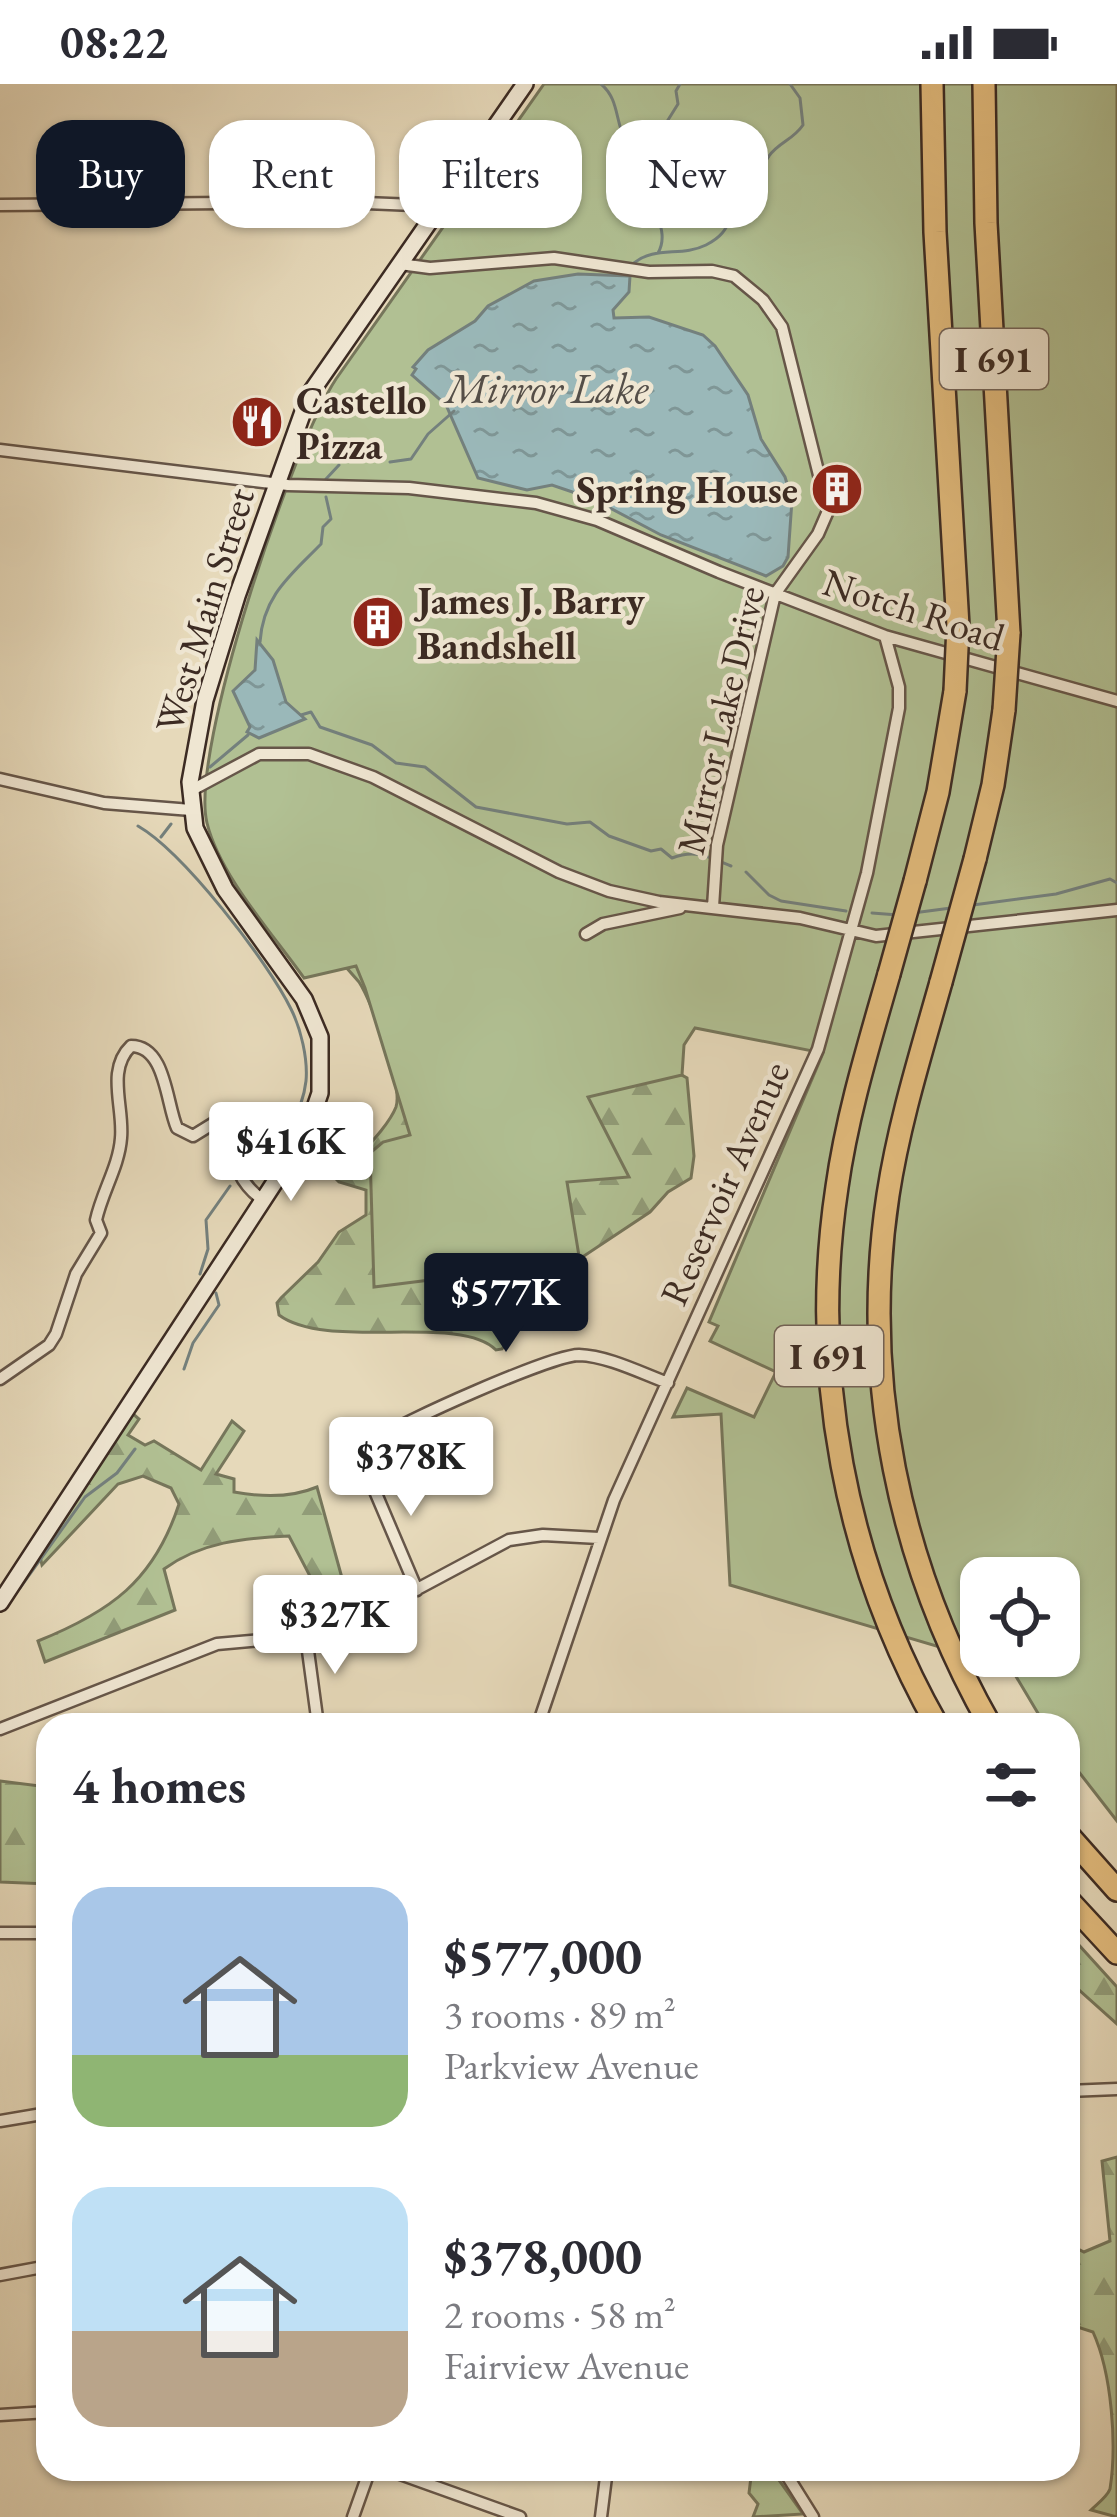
<!DOCTYPE html>
<html lang="en">
<head>
<meta charset="utf-8">
<style>
	body { margin:0; font-family:"EB Garamond",serif; background:#f7f7f7; color:#2b2b33; height:100vh; display:flex; flex-direction:column; font-size:45px; white-space:nowrap }
	* { box-sizing:border-box; margin:0 }
	p { font-size:39px; color:#7c7c81 }
	.icon { flex:none; width:66px; height:66px; fill:none; stroke:currentColor; stroke-width:2; stroke-linecap:round; stroke-linejoin:round }
	.map { position:relative; flex:1; overflow:hidden }
	.sheet { position:absolute; left:36px; top:1629px; width:1044px; height:768px; display:flex; flex-direction:column; background:#fff; border-radius:36px; box-shadow:0 3px 9px #0004 }
	.sheet>* { flex:none }
	.hud { position:absolute; left:36px; top:36px; width:1047px; height:108px; display:flex; gap:24px }
	.buttons { position:absolute; left:960px; top:1473px; display:grid; gap:24px }
	.buttons a { display:grid; place-items:center; width:120px; height:120px; border-radius:24px; background:#fff; box-shadow:0 3px 9px #0004; font-size:60px }
	.price { position:absolute; translate:-50% -102px; padding:0 27px; border-radius:12px; background:#fff; color:#222; font-size:39px; line-height:78px; filter:drop-shadow(0 3px 6px #0008) }
	.price::after { content:''; position:absolute; left:50%; top:72px; width:36px; height:27px; margin-left:-18px; background:inherit; clip-path:polygon(0 0,100% 0,50% 100%) }
	.price.active { background:#111827; color:#fff }
	ul { padding:0; list-style:none }
	li { display:flex; align-items:center; gap:36px; height:300px; padding:0 36px }
	li span { display:grid; place-items:center; flex:none; width:336px; height:240px; border-radius:36px; color:#555 }
	li>.icon { margin-inline-start:auto }
	span .icon { width:144px; height:144px; fill:#fffc; stroke-width:1 }
	li b { font-size:51px }
	h2 { display:flex; justify-content:space-between; align-items:center; height:144px; padding:0 36px; font-size:51px }
	.chip { padding:0 42px; border-radius:36px; background:#fff; box-shadow:0 3px 9px #0004; font-size:42px; line-height:108px }
	.chip.active { background:#111827; color:#fff }
	.status { display:flex; justify-content:space-between; align-items:center; height:84px; padding:0 60px; background:#fff; direction:ltr }
	.status svg { height:33px; fill:currentColor }
	.map>svg:first-child { display:block }
</style>
</head>
<body>
<div class="status"><b>08:22</b><svg viewBox="0 0 49 12"><path d="M0 12V9h3v3zM5 12V6h3v6zM10 12V3h3v9zM15 12V0h3v12zM26 1h20v11H26zM47 4h2v5h-2z"/></svg></div>
<div class="map">
<svg width="1117" height="2433" viewBox="0 0 1117 2433">
	<defs>
		<pattern id="forest-firs" width="22" height="20" patternUnits="userSpaceOnUse" patternTransform="scale(3)"><rect width="22" height="20" fill="#b1c093"/><path d="M5 1l3.5 6h-7zM16 11l3.5 6h-7z" fill="#919c78"/></pattern>
		<pattern id="water-ripples" width="26" height="14" patternUnits="userSpaceOnUse" patternTransform="scale(3)"><rect width="26" height="14" fill="#9ab8b9"/><path d="M2 4q2-2 4 0t4 0M15 11q2-2 4 0t4 0" fill="none" stroke="#7f9696"/></pattern>
	</defs>
	<rect width="100%" height="100%" fill="#e6d9ba"/>
	<filter id="stains"><feTurbulence type="fractalNoise" baseFrequency=".00167" numOctaves="4"/><feColorMatrix values="0 0 0 0 .2 0 0 0 0 .09 0 0 0 0 .02 0 0 0 .5 -.17"/></filter>
	<radialGradient id="worn" r=".72"><stop offset=".6" stop-color="#630" stop-opacity="0"/><stop offset="1" stop-color="#630" stop-opacity=".3"/></radialGradient>
	<!-- forest -->
	<path fill="url(#forest-firs)" stroke="#76765b" stroke-width="3" d="M 208,726 L 687,994 L 694,1072 L 691,1094 L 668,1108 L 650,1128 L 581,1174 L 561,1181 L 500,1182 L 506,1259 L 502,1265 L 496,1266 C 460,1229 327,1267 279,1231 L 277,1219 L 281,1214 L 318,1178 L 339,1148 L 366,1131 L 366,1106 L 339,1098 L 325,1084 L 326,1077 C 338,1074 352,1075 362,1067 C 373,1058 391,1036 396,1023 C 403,1001 372,918 359,898 Z
		M 132,1329 L 139,1335 L 128,1351 L 145,1361 L 154,1357 L 201,1386 L 232,1337 L 244,1347 L 216,1390 L 234,1395 L 234,1408 C 261,1413 291,1414 317,1403 L 342,1494 L 312,1496 L 289,1452 C 244,1454 201,1458 164,1485 L 175,1526 L 45,1578 L 38,1557 C 110,1528 154,1497 179,1420 L 171,1404 L 143,1392 L 118,1400 L 42,1481 L 40,1472 Z
		M 0,1697 L 48,1703 L 48,1800 L 0,1798 Z
		M 1068,1849 L 1117,1903 L 1117,1940 L 1068,1896 Z
		M 1117,2073 L 1117,2433 L 1091,2426 C 1097,2420 1107,2413 1110,2405 C 1117,2361 1112,2290 1093,2248 L 1068,2240 L 1068,2160 L 1084,2168 L 1110,2157 L 1102,2077 Z
		M 752,2385 L 771,2385 L 803,2430 L 753,2433 L 758,2420 L 749,2409 Z"/>
	<!-- green -->
	<path fill="#b1c093" stroke="#76765b" stroke-width="3" fill-rule="evenodd" d="M 544,0 L 1117,0 L 1117,1737 L 1068,1674 L 1068,1641 L 1045,1641 L 1011,1584 L 730,1501 L 721,1330 L 673,1333 L 687,1304 L 754,1333 L 776,1288 L 710,1257 L 718,1242 L 709,1238 L 823,969 L 695,944 L 684,961 L 682,991 L 588,1013 L 629,1093 L 567,1098 L 579,1172 L 502,1187 L 374,1203 L 370,1069 L 383,1058 L 410,1051 L 365,904 L 356,882 L 304,894 C 273,850 220,792 207,739 C 189,668 293,360 336,295 ZM 981,1494 L 1059,1494 L 1059,1572 L 981,1572 Z"/>
	<!-- water -->
	<path fill="url(#water-ripples)" stroke="#74807d" stroke-width="3" d="M 578,190 L 630,192 L 629,208 L 613,226 L 614,234 L 649,233 L 703,251 L 715,262 L 748,311 L 761,355 L 785,393 L 792,416 L 788,473 L 783,482 L 766,492 L 661,451 L 593,415 L 552,401 L 527,406 L 478,394 L 446,321 L 412,291 L 416,285 L 413,283 L 428,266 L 475,237 L 488,222 L 534,197 Z
		M 257,556 L 273,576 L 286,618 L 305,635 L 259,654 L 247,648 L 250,643 L 233,607 L 255,586 Z"/>
	<g fill="none" stroke-linecap="round" stroke-linejoin="round">
		<!-- stream -->
		<path stroke="#74807d" stroke-width="3" d="M 601,0 C 619,15 615,36 625,56 C 632,72 643,86 651,101 L 659,103
			M 658,169 C 670,148 652,129 654,108 L 667,98 L 668,61 L 663,44 L 678,20 L 676,7 L 680,0
			M 634,179 C 654,162 682,173 706,161 C 724,152 726,144 735,127 C 740,118 748,114 754,106 C 761,96 761,82 769,72 C 779,58 793,56 803,41 L 800,14 L 790,0
			M 390,378 L 411,375 L 428,350 L 454,327
			M 326,395 L 339,381
			M 260,558 C 263,511 292,490 321,460 L 323,443 L 331,435 L 326,413
			M 301,631 L 311,628 L 320,643 L 372,661 L 396,679 L 425,683 L 476,723 L 567,740 L 590,738 L 609,752 L 651,767 L 661,765 L 672,774 C 695,765 707,772 731,782
			M 210,683 L 248,651
			M 138,742 C 183,768 267,876 291,925 C 301,945 308,975 306,997 C 302,1033 280,1059 258,1086
			M 161,753 L 171,740
			M 746,788 L 769,811 L 781,817 L 846,827
			M 973,821 L 1056,810 L 1110,795 L 1117,799
			M 872,829 L 898,831
			M 913,829 L 951,824
			M 200,1190 L 208,1165 L 206,1136 L 230,1102
			M 184,1285 L 193,1259 L 219,1221 L 216,1209
			M 20,1504 L 85,1413 L 117,1389 L 135,1365"/>
		<!-- minor casing -->
		<g stroke="#665649" stroke-width="15">
			<path id="minor" d="M 0,121 L 341,118 L 414,121 L 437,127
				M 400,180 L 430,184 L 554,174 L 649,188 L 712,187 L 734,192 L 763,216 L 782,243 L 828,427 L 818,450 L 775,510 L 717,761 L 713,823
				M 0,366 L 288,401 L 409,404 L 536,419 L 597,436 L 719,488 L 885,552 L 1117,617
				M 0,695 L 104,719 L 191,726
				M 190,707 L 259,670 L 309,670 L 373,693 L 559,788 L 609,807 L 659,818 L 800,834 L 876,852 L 1117,826
				M 586,850 L 603,840 L 680,824
				M 0,1295 L 49,1261 L 56,1250 L 76,1190 L 101,1149 L 96,1136 C 102,1108 119,1082 121,1054 C 124,1023 106,986 131,962 C 166,962 166,1019 177,1044 L 193,1052 L 214,1039 L 225,1040 C 233,1071 235,1097 263,1116
				M 417,1506 L 366,1386 L 365,1375 L 374,1357 C 399,1339 552,1271 579,1271 C 608,1272 641,1289 668,1299
				M 306,1552 L 318,1641
				M 538,1641 L 614,1416 L 818,965 L 867,789 L 899,624 L 899,603 L 885,552
				M 0,1645 L 217,1560 L 306,1552 L 350,1541 L 509,1456 L 543,1451 L 599,1454
				M 0,1849 L 48,1849
				M 1068,2007 L 1117,2005
				M 0,2037 L 48,2029
				M 0,2191 L 48,2182
				M 0,2331 L 48,2328
				M 386,2385 L 520,2433
				M 783,2385 L 813,2433
				M 353,2433 L 370,2385
				M 601,2433 L 607,2385"/>
		</g>
		<!-- secondary casing -->
		<g stroke="#3c2b23" stroke-width="20">
			<path id="secondary" d="M 0,1519 L 286,1081 L 308,1044 L 320,1009 L 320,953 L 304,915 L 225,805 L 195,744 L 190,698 L 205,616 L 237,512 L 309,311 L 525,0"/>
		</g>
		<!-- motorway casing -->
		<g stroke="#3c2b23" stroke-width="26">
			<path id="motorway" d="M 932,0 L 935,148 L 958,542
				M 984,0 L 986,139 L 1009,549
				M 975,775 L 993,701 L 1004,626
				M 915,797 L 938,708 L 955,607
				M 889,890 C 869,960 847,1031 837,1103 C 809,1288 845,1479 937,1641
				M 941,898 C 921,969 899,1039 888,1111 C 860,1295 899,1481 990,1641
				M 1068,1751 L 1117,1806
				M 1068,1816 L 1117,1869"/>
		</g>
		<!-- minor -->
		<use href="#minor" stroke="#efe6d2" stroke-width="10"/>
		<!-- secondary -->
		<use href="#secondary" stroke="#efe6d2" stroke-width="15"/>
		<!-- motorway -->
		<use href="#motorway" stroke="#e3bc7d" stroke-width="21"/>
		<!-- motorway-bridge casing -->
		<g stroke="#3c2b23" stroke-width="26" stroke-linecap="butt">
			<path id="motorway-bridge" d="M 955,607 L 958,542
				M 1004,626 L 1009,549
				M 889,890 L 915,797
				M 941,898 L 975,775"/>
		</g>
		<!-- motorway-bridge -->
		<use href="#motorway-bridge" stroke="#e3bc7d" stroke-width="21"/>
	</g>
	<!-- icons -->
	<defs>
		<g id="restaurant-disc" transform="scale(2.7)"><circle r="9.5" fill="#8f2418" stroke="#efe6d2"/><path d="M-5-6h1v4h1v-4h1v4h1v-4h1v5L-1.5 .5V6h-2V.5L-5-1ZM5-6V6H3V1.5H1.5Q1.5-4 5-6Z" fill="#fff"/></g>
		<g id="building-disc" transform="scale(2.7)"><circle r="9.5" fill="#8f2418" stroke="#efe6d2"/><path d="M-4-6H4V6H1V3H-1V6H-4ZM-2.5-4.3h1.7v1.8h-1.7ZM.8-4.3h1.7v1.8H.8ZM-2.5-1h1.7V.8h-1.7ZM.8-1h1.7V.8H.8Z" fill="#fff"/></g>
	</defs>
	<g fill-rule="evenodd">
		<use href="#restaurant-disc" x="257" y="338"/>
		<use href="#building-disc" x="837" y="405"/>
		<use href="#building-disc" x="378" y="538"/>
	</g>
	<g text-anchor="middle" stroke-width="9" stroke-linejoin="round" paint-order="stroke">
		<!-- shield labels -->
		<g fill="#efe6d2" stroke="#726358" stroke-width="3">
			<rect x="940" y="245" width="108" height="60" rx="9"/>
			<rect x="775" y="1242" width="108" height="60" rx="9"/>
		</g>
		<g font-size="36" font-weight="bold" fill="#3c2b23">
			<text x="994" y="288">I 691</text>
			<text x="829" y="1285">I 691</text>
		</g>
		<!-- poi labels -->
		<g font-size="39" font-weight="bold" fill="#3c2b23" stroke="#efe6d2" text-anchor="start">
			<text x="296" y="330">Castello<tspan x="296" dy="45">Pizza</tspan></text>
			<text x="798" y="419" text-anchor="end">Spring House</text>
			<text x="417" y="530">James J. Barry<tspan x="417" dy="45">Bandshell</tspan></text>
		</g>
		<!-- street labels -->
		<g font-size="39" fill="#3c2b23" stroke="#efe6d2">
			<text transform="translate(914 525) rotate(18)" y="14">Notch Road</text>
			<text transform="translate(204 526) rotate(-73)" y="14">West Main Street</text>
			<text transform="translate(720 636) rotate(-77)" y="14">Mirror Lake Drive</text>
			<text transform="translate(724 1099) rotate(-66)" y="14">Reservoir Avenue</text>
		</g>
		<!-- water labels -->
		<g font-size="42" font-style="italic" fill="#544e48" stroke="#efe6d2">
			<text x="547" y="319">Mirror Lake</text>
		</g>
	</g>
	<rect width="100%" height="100%" filter="url(#stains)"/>
	<rect width="100%" height="100%" fill="url(#worn)"/>
</svg>
<div class="buttons">
<a><svg class="icon" aria-label="locate" viewBox="0 0 24 24"><circle cx="12" cy="12" r="6"/><path d="M12 2v4M12 18v4M2 12h4M18 12h4"/></svg></a>
</div>
<b class="price" style="left:291px;top:1120px">$416K</b>
<b class="price active" style="left:506px;top:1271px">$577K</b>
<b class="price" style="left:411px;top:1435px">$378K</b>
<b class="price" style="left:335px;top:1593px">$327K</b>
<div class="hud">
<a class="chip active">Buy</a>
<a class="chip">Rent</a>
<a class="chip">Filters</a>
<a class="chip">New</a>
</div>
<section class="sheet">
<h2>4 homes<svg class="icon" aria-label="filters" viewBox="0 0 24 24"><path d="M4 7h16M4 17h16"/><circle cx="9" cy="7" r="2"/><circle cx="15" cy="17" r="2"/></svg></h2>
<ul>
<li><span style="background:linear-gradient(#a9c7e8 70%,#8fb573 0)"><svg class="icon" aria-label="home" viewBox="0 0 24 24"><path d="M3 11l9-7 9 7M6 9v11h12V9"/></svg></span><div><b>$577,000</b><p>3 rooms · 89 m²</p><p>Parkview Avenue</p></div></li>
<li><span style="background:linear-gradient(#bfe0f5 60%,#b9a48a 0)"><svg class="icon" aria-label="home" viewBox="0 0 24 24"><path d="M3 11l9-7 9 7M6 9v11h12V9"/></svg></span><div><b>$378,000</b><p>2 rooms · 58 m²</p><p>Fairview Avenue</p></div></li>
</ul>
</section>
</div>
</body>
</html>
